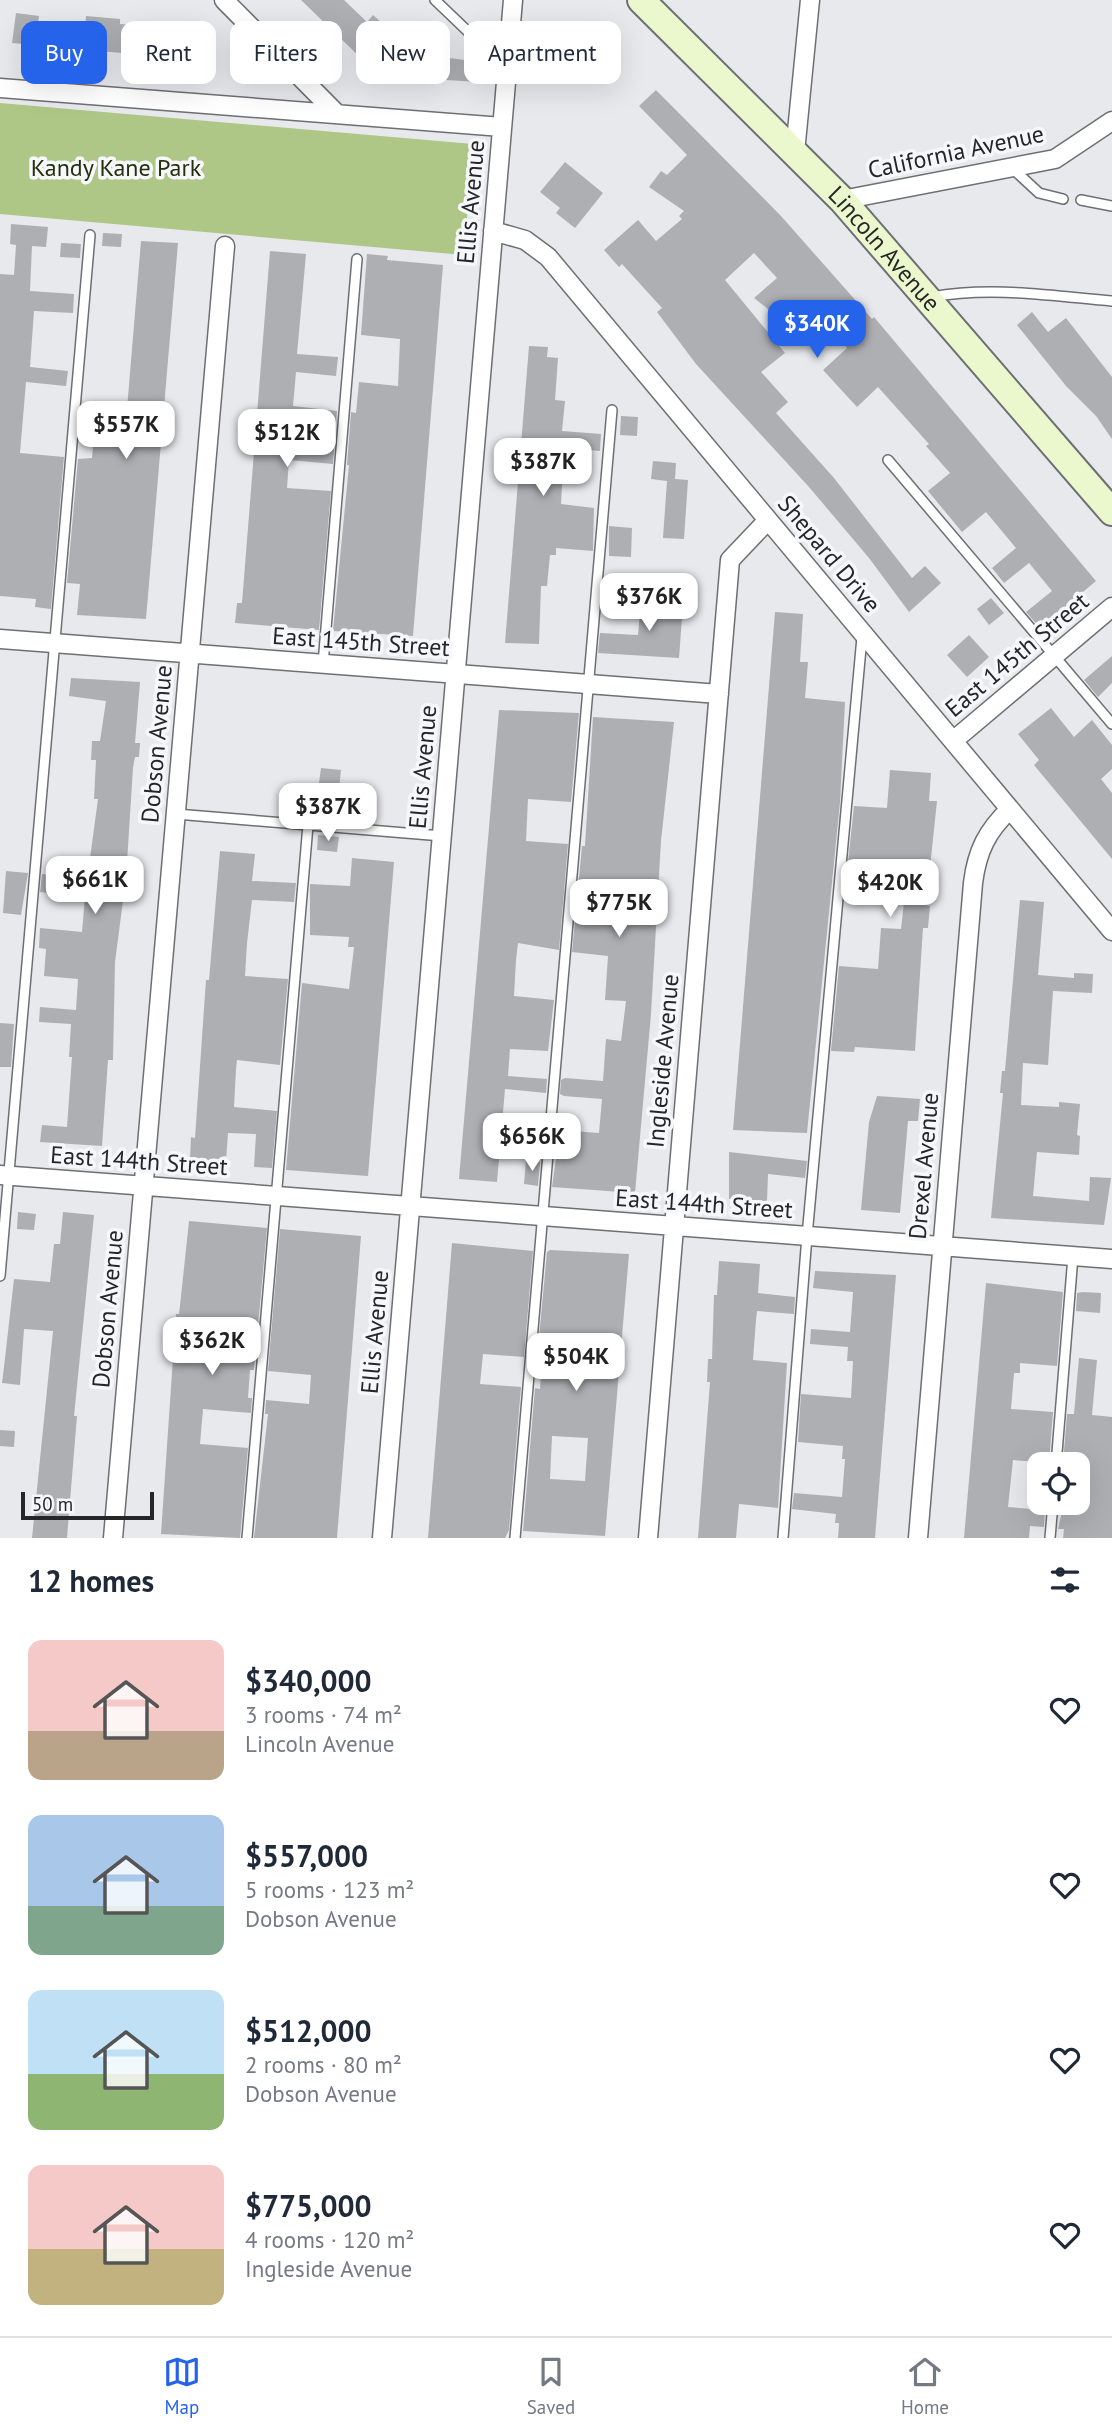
<!DOCTYPE html>
<html lang="en">
<head>
<meta charset="utf-8">
<style>
	body { margin:0; font-family:"PT Sans",sans-serif; background:#f6f6f7; color:#1f2937; height:100vh; display:flex; flex-direction:column; font-size:26px; white-space:nowrap }
	* { box-sizing:border-box; margin:0 }
	p { font-size:23px; color:#747a83 }
	.icon { flex:none; width:38px; height:38px; fill:none; stroke:currentColor; stroke-width:2; stroke-linecap:round; stroke-linejoin:round }
	.map { position:relative; height:1538px; overflow:hidden }
	.sheet { display:flex; flex-direction:column; background:#fff; flex:1 }
	.sheet>* { flex:none }
	.banner { position:absolute; left:21px; top:21px; width:700px; height:63px; display:flex; gap:14px }
	.controls { position:absolute; left:1027px; top:1452px; display:grid; gap:14px }
	.controls a { display:grid; place-items:center; width:63px; height:63px; border-radius:14px; background:#fff; box-shadow:0 7px 28px #0002; font-size:35px }
	.scale { position:absolute; left:21px; bottom:18px; width:133px; box-sizing:border-box; padding-left:7px; border:4px solid #262628; border-top:0; font-size:19px; line-height:24px; white-space:nowrap; color:#262628; -webkit-text-stroke:5px #f6f7fb; paint-order:stroke }
	.price { position:absolute; translate:-50% -60px; padding:0 16px; border-radius:14px; background:#fff; color:#222; font-size:23px; line-height:46px; filter:drop-shadow(0 2px 4px #0008) }
	.price::after { content:''; position:absolute; left:50%; top:42px; width:21px; height:16px; margin-left:-10px; background:inherit; clip-path:polygon(0 0,100% 0,50% 100%) }
	.price.current { background:#2563eb; color:#fff }
	ul { padding:0; list-style:none }
	li { display:flex; align-items:center; gap:21px; height:175px; padding:0 28px }
	li span { display:grid; place-items:center; flex:none; width:196px; height:140px; border-radius:14px; color:#555 }
	li>.icon { margin-inline-start:auto }
	span .icon { width:84px; height:84px; fill:#fffc; stroke-width:1 }
	li b { font-size:30px }
	h2 { display:flex; justify-content:space-between; align-items:center; height:84px; padding:0 28px; font-size:30px }
	.tag { padding:0 24px; border-radius:14px; background:#fff; box-shadow:0 7px 28px #0002; font-size:24px; line-height:63px }
	.tag.current { background:#2563eb; color:#fff }
	.dock { display:flex; justify-content:space-around; align-items:center; height:98px; border-top:2px solid #e0e1e3; background:#fff; font-size:19px; color:#747a83 }
	.dock a { display:grid; justify-items:center; gap:4px }
	.dock .current { color:#2563eb }
	.map>svg:first-child { display:block }
</style>
</head>
<body>
<div class="map">
<svg width="1112" height="1538" viewBox="0 0 1112 1538">
	<rect width="100%" height="100%" fill="#e8e9ed"/>
	<!-- green -->
	<path fill="#aec686" d="M 0,103 L 473,144 L 464,255 L 0,214 Z"/>
	<!-- building -->
	<path fill="#aeafb3" fill-rule="evenodd" d="M 301,0 L 344,0 L 367,22 L 373,15 L 391,31 L 365,62 Z
		M 16,13 L 39,16 L 38,24 L 85,28 L 86,16 L 120,19 L 120,24 L 182,29 L 183,22 L 207,24 L 205,40 L 199,40 L 198,60 L 12,43 Z
		M 385,47 L 418,49 L 418,54 L 480,62 L 478,82 L 382,76 Z
		M 656,90 L 781,216 L 872,319 L 874,317 L 1096,581 L 1040,628 L 1026,612 L 1052,591 L 1029,563 L 1004,583 L 992,568 L 1016,548 L 986,512 L 962,532 L 928,491 L 950,473 L 926,446 L 929,444 L 878,387 L 857,407 L 823,370 L 847,348 L 828,324 L 824,326 L 818,318 L 803,337 L 754,298 L 777,278 L 754,253 L 725,280 L 785,353 L 761,372 L 788,402 L 776,413 L 834,478 L 912,578 L 925,566 L 941,583 L 909,612 L 869,558 L 809,487 L 696,364 L 657,312 L 662,308 L 622,264 L 619,267 L 604,250 L 638,220 L 656,241 L 682,219 L 679,216 L 684,211 L 649,187 L 661,171 L 667,175 L 687,155 L 639,106 Z
		M 565,162 L 603,193 L 575,228 L 556,213 L 560,208 L 540,192 Z
		M 11,224 L 48,227 L 46,247 L 32,246 L 30,291 L 74,294 L 73,313 L 34,311 L 30,367 L 68,371 L 66,386 L 26,382 L 20,453 L 64,457 L 51,609 L 35,607 L 36,599 L 0,596 L 0,274 L 14,275 L 16,245 L 10,244 Z
		M 103,233 L 122,234 L 121,247 L 102,246 Z
		M 141,241 L 178,243 L 146,619 L 77,615 L 80,584 L 67,583 L 78,459 L 92,458 L 95,422 L 85,421 L 85,406 L 127,409 Z
		M 61,243 L 81,244 L 80,258 L 60,257 Z
		M 270,251 L 306,254 L 297,354 L 338,357 L 336,376 L 296,372 L 293,406 L 337,411 L 333,464 L 289,460 L 287,488 L 331,491 L 319,630 L 235,623 L 237,603 L 242,603 Z
		M 367,254 L 388,256 L 387,260 L 443,265 L 413,636 L 333,631 L 349,465 L 347,465 L 351,412 L 356,413 L 359,382 L 398,386 L 400,339 L 361,335 Z
		M 1032,312 L 1048,332 L 1066,318 L 1112,377 L 1112,439 L 1096,416 L 1066,386 L 1017,325 Z
		M 529,346 L 548,347 L 547,357 L 558,358 L 555,400 L 565,401 L 562,431 L 601,434 L 600,451 L 564,448 L 561,504 L 594,508 L 593,551 L 556,548 L 556,555 L 550,555 L 547,586 L 541,586 L 539,644 L 505,643 Z
		M 621,416 L 638,417 L 637,436 L 620,435 Z
		M 653,461 L 676,463 L 675,479 L 688,480 L 684,539 L 663,538 L 667,481 L 651,479 Z
		M 609,526 L 632,528 L 631,557 L 609,556 Z
		M 991,598 L 1004,613 L 989,625 L 977,609 Z
		M 641,601 L 683,604 L 679,658 L 598,653 L 600,633 L 638,635 Z
		M 775,612 L 803,614 L 800,662 L 808,662 L 805,698 L 845,702 L 840,802 L 807,1133 L 733,1130 Z
		M 969,635 L 989,657 L 967,677 L 947,655 Z
		M 1112,656 L 1112,683 L 1098,697 L 1084,680 Z
		M 71,678 L 140,682 L 135,743 L 140,743 L 139,757 L 135,757 L 133,768 L 126,878 L 115,962 L 113,1060 L 108,1060 L 102,1146 L 40,1142 L 42,1125 L 67,1127 L 72,1057 L 69,1057 L 71,1024 L 39,1022 L 40,1007 L 76,1010 L 78,979 L 44,976 L 46,949 L 39,948 L 40,928 L 82,932 L 85,897 L 40,892 L 42,874 L 82,878 L 82,873 L 88,873 L 98,799 L 94,799 L 96,760 L 91,760 L 92,741 L 100,741 L 106,701 L 69,696 Z
		M 1051,708 L 1074,737 L 1092,720 L 1112,745 L 1112,769 L 1101,779 L 1112,793 L 1112,859 L 1034,765 L 1039,760 L 1018,734 Z
		M 499,710 L 579,713 L 571,802 L 528,799 L 526,841 L 568,844 L 559,950 L 518,943 L 516,960 L 514,996 L 554,1000 L 548,1051 L 510,1049 L 508,1076 L 547,1079 L 546,1093 L 505,1089 L 497,1182 L 459,1179 Z
		M 593,717 L 674,722 L 661,841 L 651,1014 L 635,1193 L 552,1187 L 560,1130 L 599,1133 L 602,1099 L 564,1096 L 560,1094 L 561,1080 L 565,1078 L 603,1081 L 606,1039 L 621,1041 L 626,1001 L 605,1000 L 608,956 L 572,952 L 582,846 L 585,846 Z
		M 321,768 L 341,770 L 337,809 L 316,806 Z
		M 890,770 L 931,773 L 929,801 L 937,801 L 926,905 L 930,906 L 928,928 L 923,928 L 915,1051 L 855,1047 L 854,1052 L 831,1051 L 839,966 L 878,969 L 881,928 L 901,929 L 905,893 L 885,892 L 886,875 L 847,872 L 854,806 L 887,808 Z
		M 318,835 L 339,837 L 337,852 L 317,850 Z
		M 220,851 L 255,854 L 252,881 L 296,883 L 294,902 L 252,900 L 247,943 L 245,976 L 288,979 L 280,1065 L 237,1060 L 236,1069 L 234,1107 L 277,1111 L 272,1168 L 254,1167 L 256,1134 L 228,1133 L 226,1161 L 190,1159 L 191,1137 L 195,1138 L 206,980 L 209,980 Z
		M 352,858 L 394,862 L 368,1176 L 286,1170 L 302,983 L 349,989 L 354,947 L 348,947 L 349,937 L 310,935 L 310,884 L 350,886 Z
		M 6,871 L 28,873 L 21,915 L 3,913 Z
		M 1020,900 L 1044,902 L 1038,975 L 1074,978 L 1074,973 L 1093,974 L 1092,993 L 1053,991 L 1048,1065 L 1023,1063 L 1021,1105 L 1059,1107 L 1059,1102 L 1080,1104 L 1077,1135 L 1080,1136 L 1079,1155 L 1037,1152 L 1033,1196 L 1089,1201 L 1090,1177 L 1111,1178 L 1104,1225 L 991,1218 L 1003,1093 L 1000,1093 L 1002,1071 L 1005,1071 Z
		M 0,1023 L 14,1024 L 11,1067 L 0,1067 Z
		M 877,1096 L 920,1099 L 918,1121 L 908,1121 L 900,1213 L 861,1210 L 869,1122 Z
		M 729,1152 L 807,1161 L 805,1178 L 768,1174 L 767,1201 L 729,1199 Z
		M 526,1160 L 540,1162 L 538,1186 L 524,1184 Z
		M 18,1212 L 36,1214 L 34,1230 L 17,1229 Z
		M 63,1212 L 94,1215 L 74,1416 L 77,1416 L 67,1538 L 32,1538 L 53,1331 L 24,1329 L 20,1385 L 2,1383 L 4,1367 L 14,1279 L 50,1282 L 54,1244 L 60,1244 Z
		M 189,1221 L 267,1228 L 254,1370 L 250,1370 L 248,1398 L 252,1398 L 251,1413 L 203,1409 L 200,1444 L 248,1448 L 240,1538 L 161,1534 L 176,1314 L 179,1314 L 182,1287 Z
		M 280,1229 L 361,1236 L 337,1538 L 254,1538 L 268,1414 L 265,1414 L 266,1400 L 309,1404 L 311,1375 L 268,1371 Z
		M 452,1243 L 533,1251 L 524,1357 L 483,1354 L 480,1384 L 521,1387 L 509,1530 L 505,1538 L 428,1538 Z
		M 550,1250 L 629,1254 L 605,1536 L 523,1531 L 535,1388 L 540,1389 L 542,1359 L 537,1359 L 547,1252 ZM 562,1339 L 589,1340 L 586,1380 L 559,1378 ZM 552,1436 L 588,1438 L 585,1481 L 550,1479 Z
		M 719,1261 L 760,1264 L 758,1293 L 795,1297 L 794,1314 L 757,1311 L 756,1320 L 753,1360 L 787,1363 L 778,1508 L 739,1504 L 736,1538 L 698,1538 L 710,1382 L 707,1382 L 708,1359 L 712,1359 L 714,1295 L 717,1295 Z
		M 815,1271 L 896,1275 L 875,1538 L 838,1538 L 839,1523 L 835,1523 L 836,1514 L 792,1509 L 794,1493 L 842,1497 L 845,1459 L 842,1459 L 843,1446 L 798,1442 L 801,1394 L 851,1398 L 853,1361 L 847,1361 L 848,1347 L 810,1344 L 811,1329 L 850,1332 L 853,1292 L 813,1288 Z
		M 986,1283 L 1063,1292 L 1057,1366 L 1020,1363 L 1020,1373 L 1014,1373 L 1011,1409 L 1053,1412 L 1049,1463 L 1013,1460 L 1008,1507 L 1045,1510 L 1044,1527 L 1030,1526 L 1029,1538 L 964,1538 Z
		M 1083,1292 L 1101,1293 L 1100,1313 L 1076,1311 L 1077,1293 Z
		M 1079,1358 L 1097,1360 L 1092,1415 L 1112,1417 L 1112,1538 L 1063,1538 L 1064,1529 L 1058,1529 L 1064,1503 L 1078,1503 L 1078,1465 L 1063,1464 L 1067,1414 L 1074,1414 Z
		M 0,1430 L 15,1431 L 14,1447 L 0,1446 Z"/>
	<g fill="none" stroke-linecap="round" stroke-linejoin="round">
		<!-- lane casing -->
		<g stroke="#6e6f73" stroke-width="12">
			<path id="lane" d="M 435,0 L 506,68
				M 1012,168 L 1039,193 L 1063,199
				M 1081,200 L 1112,206
				M 932,297 C 991,286 1053,296 1112,301
				M 888,460 L 1112,724
				M 323,664 L 357,259
				M 176,814 L 442,836
				M 0,1276 L 90,235
				M 1056,1465 L 1073,1256
				M 247,1538 L 308,825
				M 515,1538 L 612,410
				M 783,1538 L 807,1236 L 862,637
				M 1050,1538 L 1053,1503"/>
		</g>
		<!-- street casing -->
		<g stroke="#6e6f73" stroke-width="21">
			<path id="street" d="M 224,0 L 337,114
				M 0,88 L 502,127
				M 795,152 L 810,0
				M 842,200 L 1055,159 L 1112,121
				M 493,231 L 525,240 L 548,257 L 1112,931
				M 0,639 L 719,694
				M 953,741 L 1112,607
				M 0,1175 L 1112,1259
				M 113,1538 L 225,246
				M 382,1538 L 513,0
				M 648,1538 L 730,560 L 768,520
				M 918,1538 L 973,883 C 977,851 987,831 1010,809"/>
		</g>
		<!-- secondary casing -->
		<g stroke="#6e6f73" stroke-width="30">
			<g id="secondary">
				<path id="s1" d="M 641,0 L 842,200 L 1112,512"/>
			</g>
		</g>
		<!-- lane -->
		<use href="#lane" stroke="#fff" stroke-width="9"/>
		<!-- street -->
		<use href="#street" stroke="#fff" stroke-width="18"/>
		<!-- secondary -->
		<use href="#secondary" stroke="#ebf8ce" stroke-width="26"/>
	</g>
	<g text-anchor="middle" stroke-width="7" stroke-linejoin="round" paint-order="stroke">
		<!-- street labels -->
		<g font-size="24" fill="#262628" stroke="#f6f7fb">
			<text transform="translate(956 152) rotate(-12)" y="8">California Avenue</text>
			<text transform="translate(471 202) rotate(-85)" y="8">Ellis Avenue</text>
			<text dy="8" stroke="none"><textPath href="#s1" startOffset="348">Lincoln Avenue</textPath></text>
			<text transform="translate(829 554) rotate(50)" y="8">Shepard Drive</text>
			<text transform="translate(361 642) rotate(4)" y="8">East 145th Street</text>
			<text transform="translate(1017 655) rotate(-40)" y="8">East 145th Street</text>
			<text transform="translate(157 744) rotate(-85)" y="8">Dobson Avenue</text>
			<text transform="translate(423 767) rotate(-85)" y="8">Ellis Avenue</text>
			<text transform="translate(663 1061) rotate(-85)" y="8">Ingleside Avenue</text>
			<text transform="translate(139 1161) rotate(4)" y="8">East 144th Street</text>
			<text transform="translate(924 1166) rotate(-85)" y="8">Drexel Avenue</text>
			<text transform="translate(704 1204) rotate(4)" y="8">East 144th Street</text>
			<text transform="translate(108 1309) rotate(-85)" y="8">Dobson Avenue</text>
			<text transform="translate(375 1332) rotate(-85)" y="8">Ellis Avenue</text>
		</g>
		<!-- park labels -->
		<g font-size="24" fill="#242f0c" stroke="#f6f7fb">
			<text x="116" y="176">Kandy Kane Park</text>
		</g>
	</g>
</svg>
<div class="controls">
<a><svg class="icon" aria-label="locate" viewBox="0 0 24 24"><circle cx="12" cy="12" r="6"/><path d="M12 2v4M12 18v4M2 12h4M18 12h4"/></svg></a>
</div>
<div class="scale">50 m</div>
<b class="price current" style="left:817px;top:360px">$340K</b>
<b class="price" style="left:126px;top:461px">$557K</b>
<b class="price" style="left:287px;top:469px">$512K</b>
<b class="price" style="left:543px;top:498px">$387K</b>
<b class="price" style="left:649px;top:633px">$376K</b>
<b class="price" style="left:328px;top:843px">$387K</b>
<b class="price" style="left:95px;top:916px">$661K</b>
<b class="price" style="left:890px;top:919px">$420K</b>
<b class="price" style="left:619px;top:939px">$775K</b>
<b class="price" style="left:532px;top:1173px">$656K</b>
<b class="price" style="left:212px;top:1377px">$362K</b>
<b class="price" style="left:576px;top:1393px">$504K</b>
<div class="banner">
<a class="tag current">Buy</a>
<a class="tag">Rent</a>
<a class="tag">Filters</a>
<a class="tag">New</a>
<a class="tag">Apartment</a>
</div>
</div>
<section class="sheet">
<h2>12 homes<svg class="icon" aria-label="filters" viewBox="0 0 24 24"><path d="M4 7h16M4 17h16"/><circle cx="9" cy="7" r="2"/><circle cx="15" cy="17" r="2"/></svg></h2>
<ul>
<li><span style="background:linear-gradient(#f6c9c9 65%,#b9a48a 0)"><svg class="icon" aria-label="home" viewBox="0 0 24 24"><path d="M3 11l9-7 9 7M6 9v11h12V9"/></svg></span><div><b>$340,000</b><p>3 rooms · 74 m²</p><p>Lincoln Avenue</p></div><svg class="icon" aria-label="heart" viewBox="0 0 24 24"><path d="M12 20l-8-8c-3-5 5-10 8-4 3-6 11-1 8 4z"/></svg></li>
<li><span style="background:linear-gradient(#a9c7e8 65%,#7fa58c 0)"><svg class="icon" aria-label="home" viewBox="0 0 24 24"><path d="M3 11l9-7 9 7M6 9v11h12V9"/></svg></span><div><b>$557,000</b><p>5 rooms · 123 m²</p><p>Dobson Avenue</p></div><svg class="icon" aria-label="heart" viewBox="0 0 24 24"><path d="M12 20l-8-8c-3-5 5-10 8-4 3-6 11-1 8 4z"/></svg></li>
<li><span style="background:linear-gradient(#bfe0f5 60%,#8fb573 0)"><svg class="icon" aria-label="home" viewBox="0 0 24 24"><path d="M3 11l9-7 9 7M6 9v11h12V9"/></svg></span><div><b>$512,000</b><p>2 rooms · 80 m²</p><p>Dobson Avenue</p></div><svg class="icon" aria-label="heart" viewBox="0 0 24 24"><path d="M12 20l-8-8c-3-5 5-10 8-4 3-6 11-1 8 4z"/></svg></li>
<li><span style="background:linear-gradient(#f6c9c9 60%,#c2b280 0)"><svg class="icon" aria-label="home" viewBox="0 0 24 24"><path d="M3 11l9-7 9 7M6 9v11h12V9"/></svg></span><div><b>$775,000</b><p>4 rooms · 120 m²</p><p>Ingleside Avenue</p></div><svg class="icon" aria-label="heart" viewBox="0 0 24 24"><path d="M12 20l-8-8c-3-5 5-10 8-4 3-6 11-1 8 4z"/></svg></li>
</ul>
</section>
<nav class="dock">
<a class="current"><svg class="icon" aria-label="map" viewBox="0 0 24 24"><path d="M3 6l6-2 6 2 6-2v14l-6 2-6-2-6 2zM9 4v14M15 6v14"/></svg>Map</a>
<a><svg class="icon" aria-label="saved" viewBox="0 0 24 24"><path d="M7 4h10v16l-5-4-5 4z"/></svg>Saved</a>
<a><svg class="icon" aria-label="home" viewBox="0 0 24 24"><path d="M3 11l9-7 9 7M6 9v11h12V9"/></svg>Home</a>
</nav>
</body>
</html>
